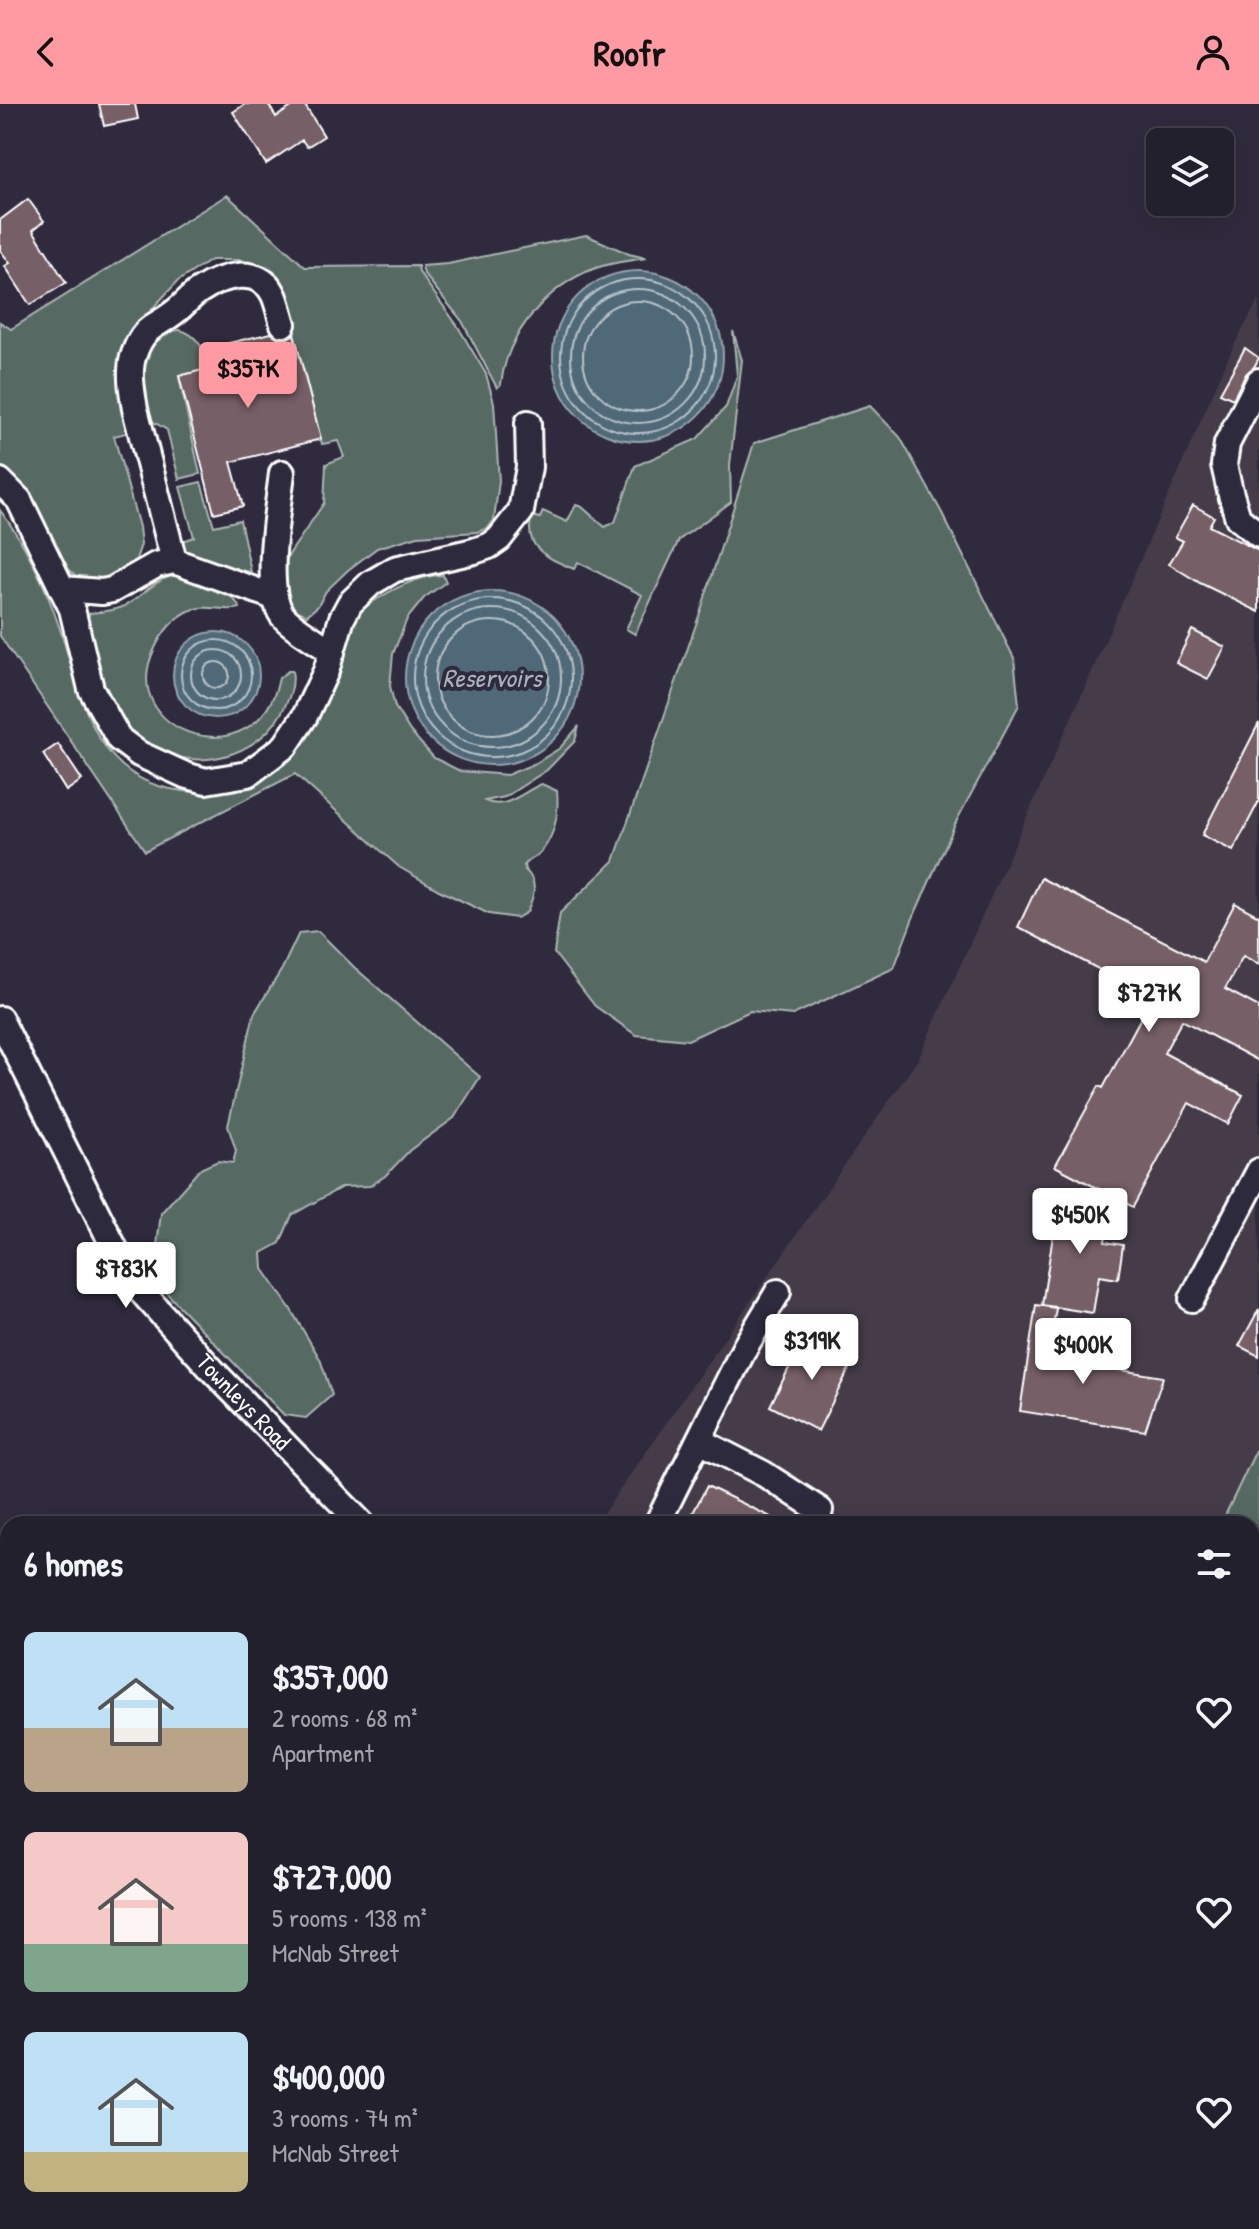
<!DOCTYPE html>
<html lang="en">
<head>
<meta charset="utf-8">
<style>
	body { margin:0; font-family:"Patrick Hand",sans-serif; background:#2b2836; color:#f1f3f6; height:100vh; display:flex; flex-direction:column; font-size:30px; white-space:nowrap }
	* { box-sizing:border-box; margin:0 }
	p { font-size:26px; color:#a3a3aa }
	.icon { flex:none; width:44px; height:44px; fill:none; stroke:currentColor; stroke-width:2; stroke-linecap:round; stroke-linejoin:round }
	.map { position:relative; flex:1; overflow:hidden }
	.drawer { position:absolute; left:0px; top:1412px; width:1260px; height:714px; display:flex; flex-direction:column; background:#23202e; border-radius:24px 24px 0 0; box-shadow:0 8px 32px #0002,0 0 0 2px #403e4a }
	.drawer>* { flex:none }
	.buttons { position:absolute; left:1146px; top:24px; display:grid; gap:16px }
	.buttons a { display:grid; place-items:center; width:88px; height:88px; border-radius:12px; background:#23202e; box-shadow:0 8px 32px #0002,0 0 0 2px #403e4a; font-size:40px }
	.price { position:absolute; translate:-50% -68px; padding:0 18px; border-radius:8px; background:#fff; color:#222; font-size:26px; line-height:52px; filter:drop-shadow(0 2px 4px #0008) }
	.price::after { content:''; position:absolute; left:50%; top:48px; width:24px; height:18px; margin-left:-12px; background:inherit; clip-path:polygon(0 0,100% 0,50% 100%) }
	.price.active { background:#ff9aa2; color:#111 }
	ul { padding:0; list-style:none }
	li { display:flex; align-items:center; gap:24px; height:200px; padding:0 24px }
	li span { display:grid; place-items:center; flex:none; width:224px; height:160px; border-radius:12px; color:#555 }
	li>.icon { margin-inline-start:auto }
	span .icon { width:96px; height:96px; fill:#fffc; stroke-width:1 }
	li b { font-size:34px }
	h2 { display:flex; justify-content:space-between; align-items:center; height:96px; padding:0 24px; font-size:34px }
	header { display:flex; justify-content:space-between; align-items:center; height:104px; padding:0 24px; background:#ff9aa2; color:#111; font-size:36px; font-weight:700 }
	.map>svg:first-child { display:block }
</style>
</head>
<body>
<header><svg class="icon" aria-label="back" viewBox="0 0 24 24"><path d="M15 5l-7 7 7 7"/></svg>Roofr<svg class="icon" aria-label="person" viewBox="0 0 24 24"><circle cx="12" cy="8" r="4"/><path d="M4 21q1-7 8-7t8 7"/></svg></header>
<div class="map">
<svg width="1259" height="2125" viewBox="0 0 1259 2125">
	<rect width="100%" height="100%" fill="#2f2a3d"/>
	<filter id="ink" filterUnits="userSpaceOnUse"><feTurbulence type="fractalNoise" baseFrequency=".0125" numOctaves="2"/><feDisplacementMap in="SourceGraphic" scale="16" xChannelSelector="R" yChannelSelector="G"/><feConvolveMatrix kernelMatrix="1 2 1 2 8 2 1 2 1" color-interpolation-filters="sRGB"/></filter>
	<g filter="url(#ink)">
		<!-- built -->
		<path fill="#443a49" d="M 1259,195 L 1259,2125 L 262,2125 L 266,2118 L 1252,2118 L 1252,1420 L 596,1420 L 918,955 L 1085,583 L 1232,245 Z"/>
		<!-- green -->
		<path fill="#576b64" stroke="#abb5b2" stroke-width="2" d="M 227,91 L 305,163 L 418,162 L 419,168 L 457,221 L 486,270 L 494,299 L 499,377 L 494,416 L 488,424 L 477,428 L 418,432 L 377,444 L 348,466 L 326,487 L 318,502 L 307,511 L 289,503 L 281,466 L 290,449 L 324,399 L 326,360 L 344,353 L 338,337 L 322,340 L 293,224 L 264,171 L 242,156 L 211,156 L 178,177 L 153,204 L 123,247 L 118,274 L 130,328 L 114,332 L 139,423 L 141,441 L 136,455 L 128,466 L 117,474 L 98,479 L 80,475 L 68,465 L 57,444 L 23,391 L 0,365 L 0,218 L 11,225 Z
			M 586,131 L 629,150 L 646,154 C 629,157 612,158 596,164 C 548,181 507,229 501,280 L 497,284 L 462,217 L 424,170 L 422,162 L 448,160 Z
			M 180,226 C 199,231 204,247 210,264 L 179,273 L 200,370 L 179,375 L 167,326 L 149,315 L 140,283 L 143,255 L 153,237 L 164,228 Z
			M 733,227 L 742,256 L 730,361 L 731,398 L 679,436 L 635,530 L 626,525 L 642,491 L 578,458 L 574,465 C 550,455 522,445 532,412 L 540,414 L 543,407 L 567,418 L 576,401 L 582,403 L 605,423 L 615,418 L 635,362 L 697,335 L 726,303 L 737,272 Z
			M 870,302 L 900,333 L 942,409 L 1014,554 L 1019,601 L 957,716 L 913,814 L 894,864 L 793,911 L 750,907 L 688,936 L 636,931 L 595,902 L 554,849 L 560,809 L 614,757 L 701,506 L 754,339 Z
			M 201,378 L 214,422 L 240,416 L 251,468 C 227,464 191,462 179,438 L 194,433 L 180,383 Z
			M 0,406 C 23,437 41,472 54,508 C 79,574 85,665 166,684 C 202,692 227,688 260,673 L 345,520 C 366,499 411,471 443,471 L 446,478 L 424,494 L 407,515 L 393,550 L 390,582 L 395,603 L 410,627 L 434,654 L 460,667 L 507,671 L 536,659 L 560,644 L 579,622 L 575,637 L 547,666 L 505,693 L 485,697 C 506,707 523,687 542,680 L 557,687 C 559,709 555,732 540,749 C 535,754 529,756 524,761 L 525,766 C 539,778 534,792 527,808 L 517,814 L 489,810 L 439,786 L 399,763 L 295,670 L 145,747 L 0,532 Z
			M 172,472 L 179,472 C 203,479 228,481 240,504 C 223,509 206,498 187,508 C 172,516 162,529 155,544 C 112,630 259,677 279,574 L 288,567 L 292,567 C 295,582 289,595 282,608 C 252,663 171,672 129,625 C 105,599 97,551 86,517 L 90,509 C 100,508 112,507 122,503 C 141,495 152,477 172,472 Z
			M 318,827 L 354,863 L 480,973 L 454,1014 L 410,1046 L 385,1072 L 370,1082 L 342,1083 L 292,1111 L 280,1139 L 262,1149 L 263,1165 L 290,1204 L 320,1255 L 332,1291 L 306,1314 L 284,1311 L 156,1178 L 154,1165 L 161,1109 L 200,1065 L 218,1057 L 233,1059 L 236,1047 L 228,1022 L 254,910 L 282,865 L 299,829 Z
			M 1259,1340 L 1259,1601 L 1252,1648 L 1252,1420 L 1221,1420 Z
			M 1259,1742 L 1259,1940 L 1252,1972 L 1252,1774 Z
			M 826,2118 L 1130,2118 L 1121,2120 L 1115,2125 L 827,2125 Z
			M 1152,2118 L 1245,2118 L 1258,2125 L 1138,2125 Z"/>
		<!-- water -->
		<path fill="#506978" stroke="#96a5ae" stroke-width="2" d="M553 252a85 85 0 1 1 170 0a85 85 0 1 1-170 0Z
			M405 574a87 87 0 1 1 174 0a87 87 0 1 1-174 0Z
			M173 571a43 43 0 1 1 86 0a43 43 0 1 1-86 0Z
			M 1259,1601 L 1259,1742 L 1252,1774 L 1252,1648 Z
			M 470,2118 L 623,2118 L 628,2125 L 468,2125 Z"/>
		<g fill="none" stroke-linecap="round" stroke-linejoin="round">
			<!-- shore -->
			<path stroke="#b9c3c9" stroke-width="2" d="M561 252a77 77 0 1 1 154 0a77 77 0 1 1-154 0Z
				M571 252a67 67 0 1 1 134 0a67 67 0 1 1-134 0Z
				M583 252a55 55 0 1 1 110 0a55 55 0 1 1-110 0Z
				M413 574a79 79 0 1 1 158 0a79 79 0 1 1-158 0Z
				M423 574a69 69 0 1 1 138 0a69 69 0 1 1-138 0Z
				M435 574a57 57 0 1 1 114 0a57 57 0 1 1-114 0Z
				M181 571a35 35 0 1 1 70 0a35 35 0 1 1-70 0Z
				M191 571a25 25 0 1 1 50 0a25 25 0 1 1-50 0Z
				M203 571a13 13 0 1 1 26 0a13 13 0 1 1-26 0Z"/>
		</g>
		<!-- building -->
		<path fill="#765e66" stroke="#fff" stroke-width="2" d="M 99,0 L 135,0 L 138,15 L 104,22 Z
			M 245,0 L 268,0 L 276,13 L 296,0 L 304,0 L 324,32 L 307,43 L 302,36 L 266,60 L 233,8 Z
			M 28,95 L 44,117 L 33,126 L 66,179 L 30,201 L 5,162 L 10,159 L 0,146 L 0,116 Z
			M 271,229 L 280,235 L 288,234 L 294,230 L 321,335 L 231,358 L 243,402 L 214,409 L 179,272 L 234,258 L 229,239 Z
			M 1245,244 L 1259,254 L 1254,263 L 1246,270 L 1233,295 L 1220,289 Z
			M 1193,401 L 1214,413 L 1209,422 L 1259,447 L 1259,508 L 1200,479 L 1169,460 L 1183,437 L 1175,433 Z
			M 1192,526 L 1225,543 L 1208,575 L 1176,559 Z
			M 1259,619 L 1259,697 L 1233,747 L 1202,731 Z
			M 58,640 L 82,676 L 66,687 L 43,650 Z
			M 1041,774 L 1204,858 L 1235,799 L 1259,812 L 1259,860 L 1243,852 L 1225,885 L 1259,903 L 1259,957 L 1182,916 L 1164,949 L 1243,991 L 1228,1020 L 1189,999 L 1133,1103 L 1055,1062 L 1099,982 L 1103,984 L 1152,893 L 1018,823 Z
			M 1059,1094 L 1110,1102 L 1105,1138 L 1123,1141 L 1118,1175 L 1099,1172 L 1093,1209 L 1042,1201 Z
			M 1036,1201 L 1056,1204 L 1048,1254 L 1163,1273 L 1145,1327 L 1020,1307 Z
			M 1259,1205 L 1259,1252 L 1239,1242 Z
			M 806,1230 L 854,1255 L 818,1327 L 770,1302 Z
			M 707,1382 L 785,1420 L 687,1420 Z"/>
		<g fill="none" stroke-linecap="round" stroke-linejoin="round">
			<!-- minor casing -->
			<g stroke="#fff" stroke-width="30">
				<g id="minor">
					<path d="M 1259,277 L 1227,340 L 1224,361 L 1230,387 L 1238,414 L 1259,431"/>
					<path d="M 282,369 C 278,405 263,482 282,511 C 289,521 320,539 332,548"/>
					<path d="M 0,377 L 19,396 L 72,505 L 91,585 L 119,635 L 139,650 L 185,671 L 206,677 L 248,670 L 285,642 L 305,612 L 326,567 L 342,514 L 350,499 L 371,479 L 395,465 L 474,447 L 489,442 L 499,435 L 521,407 L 529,363 L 528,319"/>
					<path d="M 174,457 L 135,305 C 132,288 128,266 134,250 C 144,221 155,224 176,207 C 184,201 190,193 199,187 C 221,172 260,160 274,191 C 278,200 280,211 283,220"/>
					<path d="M 62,485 L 102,488 L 112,486 L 156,461 L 174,457 L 274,493"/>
					<path id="s1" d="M 0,915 L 130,1175 L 213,1267 L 362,1420"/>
					<path d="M 1192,1195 L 1259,1067"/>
					<path d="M 700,1337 L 764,1370 L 820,1406 L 817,1420"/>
					<path d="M 657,1420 L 745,1243 L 778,1188"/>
					<path d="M 1252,2102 L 1259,2106"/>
				</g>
			</g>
			<!-- path -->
			<path stroke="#fff" stroke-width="4" stroke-dasharray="2 6" stroke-linecap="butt" d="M 1252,1814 L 1259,1783
				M 768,2118 L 769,2125"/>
			<!-- minor -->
			<use href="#minor" stroke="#2f2a3d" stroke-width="24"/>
		</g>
	</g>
	<g text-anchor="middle" stroke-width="8" stroke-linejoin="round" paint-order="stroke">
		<!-- street labels -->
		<g font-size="24" fill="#fff" stroke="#2f2a3d">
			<text dy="8" stroke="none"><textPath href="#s1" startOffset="458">Townleys Road</textPath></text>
		</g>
		<!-- water labels -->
		<g font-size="26" font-style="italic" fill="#a8b4bc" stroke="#2f2a3d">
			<text x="492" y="583">Reservoirs</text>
		</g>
	</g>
</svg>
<div class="buttons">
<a><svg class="icon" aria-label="layers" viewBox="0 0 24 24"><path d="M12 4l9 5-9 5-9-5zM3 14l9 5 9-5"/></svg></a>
</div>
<b class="price active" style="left:248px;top:306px">$357K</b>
<b class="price" style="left:1149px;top:930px">$727K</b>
<b class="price" style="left:1080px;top:1152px">$450K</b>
<b class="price" style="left:126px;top:1206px">$783K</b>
<b class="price" style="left:812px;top:1278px">$319K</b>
<b class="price" style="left:1083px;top:1282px">$400K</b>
<section class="drawer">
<h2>6 homes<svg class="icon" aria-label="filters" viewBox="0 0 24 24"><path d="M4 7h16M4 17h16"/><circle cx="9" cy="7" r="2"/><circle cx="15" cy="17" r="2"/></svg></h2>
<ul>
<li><span style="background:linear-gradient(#bfe0f5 60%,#b9a48a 0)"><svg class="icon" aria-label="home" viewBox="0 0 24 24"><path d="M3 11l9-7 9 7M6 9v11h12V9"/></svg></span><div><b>$357,000</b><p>2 rooms · 68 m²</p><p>Apartment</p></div><svg class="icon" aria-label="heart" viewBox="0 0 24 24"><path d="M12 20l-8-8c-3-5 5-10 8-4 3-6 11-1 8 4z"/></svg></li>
<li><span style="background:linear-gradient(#f6c9c9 70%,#7fa58c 0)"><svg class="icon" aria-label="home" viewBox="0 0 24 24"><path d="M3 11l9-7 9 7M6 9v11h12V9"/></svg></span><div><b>$727,000</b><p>5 rooms · 138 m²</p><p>McNab Street</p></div><svg class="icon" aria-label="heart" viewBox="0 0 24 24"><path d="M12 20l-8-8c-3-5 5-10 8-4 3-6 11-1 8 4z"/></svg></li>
<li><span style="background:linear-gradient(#bfe0f5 75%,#c2b280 0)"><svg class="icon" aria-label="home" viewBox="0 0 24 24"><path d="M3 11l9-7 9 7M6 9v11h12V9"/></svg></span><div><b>$400,000</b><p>3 rooms · 74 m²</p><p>McNab Street</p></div><svg class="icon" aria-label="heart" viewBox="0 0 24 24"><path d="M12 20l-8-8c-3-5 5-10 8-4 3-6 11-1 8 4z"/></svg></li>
</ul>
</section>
</div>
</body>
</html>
